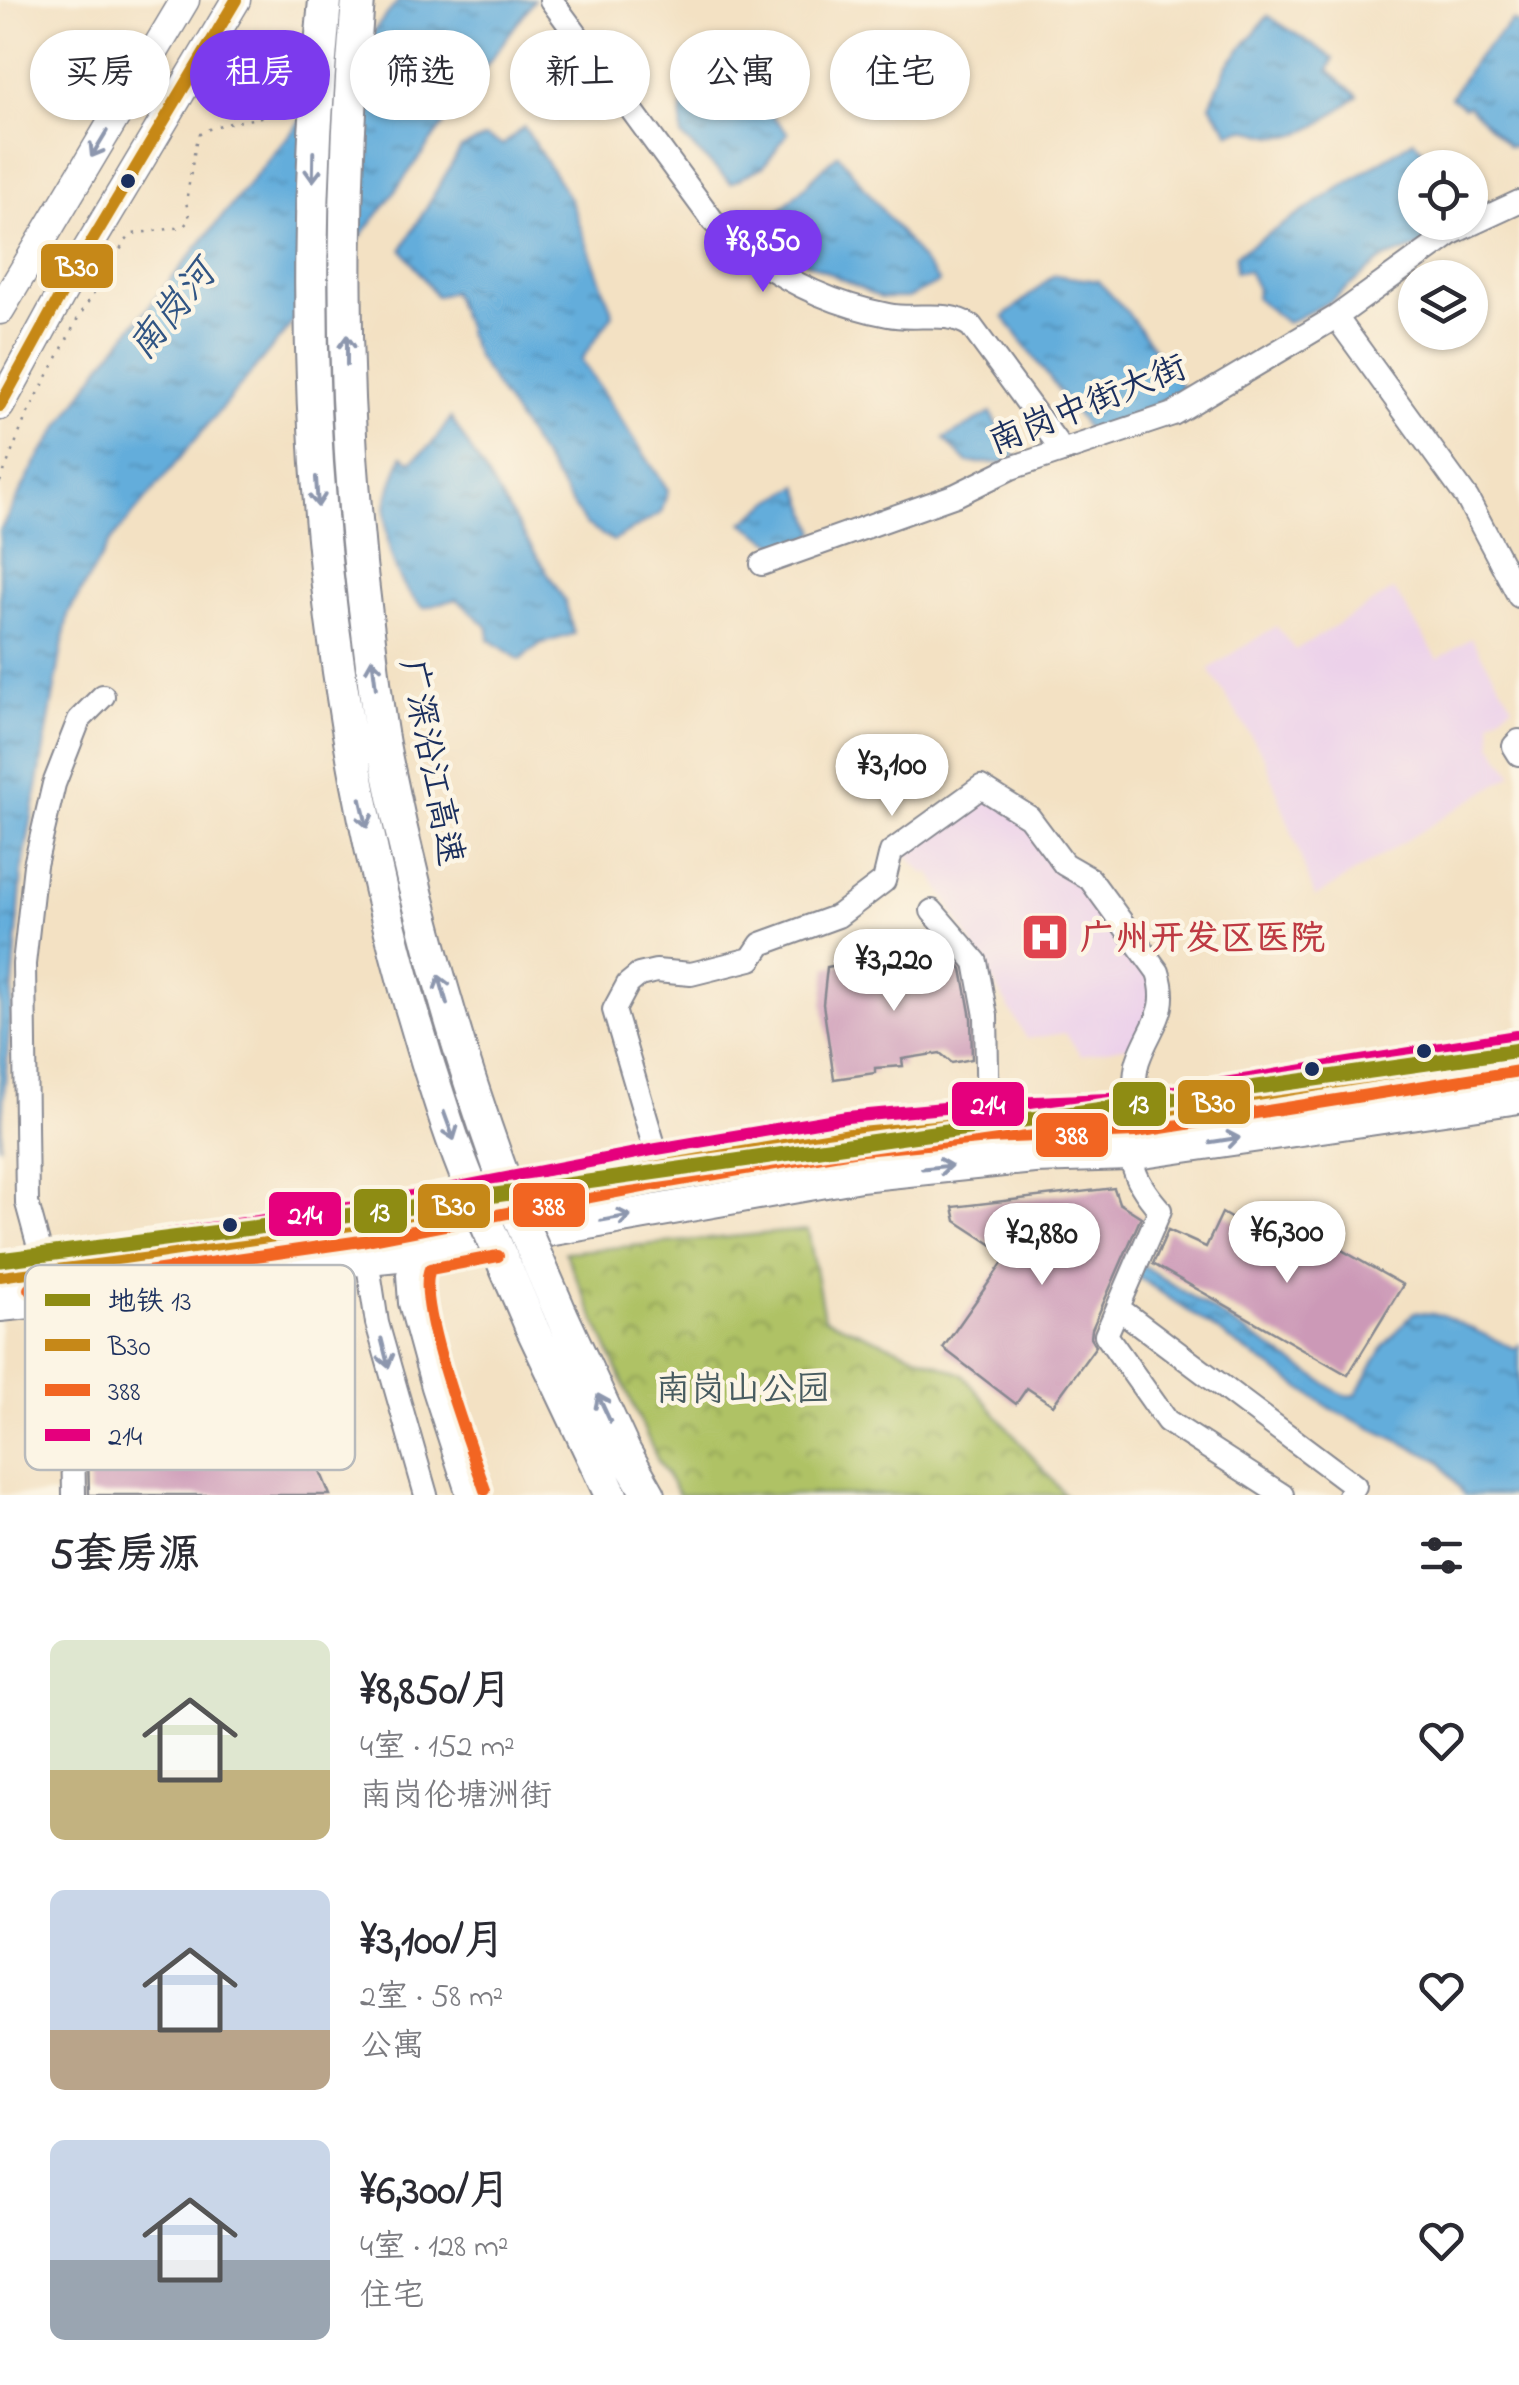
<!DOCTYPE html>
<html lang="zh">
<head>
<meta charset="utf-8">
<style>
	body { margin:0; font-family:"Indie Flower","LXGW WenKai TC",sans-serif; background:#f2f2f3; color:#2b2b33; height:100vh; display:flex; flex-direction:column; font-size:38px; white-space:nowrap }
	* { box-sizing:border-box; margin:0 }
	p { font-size:32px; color:#7c7c81 }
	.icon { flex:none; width:55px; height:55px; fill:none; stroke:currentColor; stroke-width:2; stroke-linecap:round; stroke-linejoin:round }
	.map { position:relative; height:1495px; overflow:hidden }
	.side { display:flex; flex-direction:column; background:#fff; flex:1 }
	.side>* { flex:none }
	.hud { position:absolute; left:30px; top:30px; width:1000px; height:90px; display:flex; gap:20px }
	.buttons { position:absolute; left:1398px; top:150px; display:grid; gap:20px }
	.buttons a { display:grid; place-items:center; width:90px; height:90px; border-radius:50%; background:#fff; box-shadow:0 2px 8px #0004; font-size:50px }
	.price { position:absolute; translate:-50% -85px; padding:0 22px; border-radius:35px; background:#fff; color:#222; font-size:32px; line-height:65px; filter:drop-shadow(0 2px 5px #0008) }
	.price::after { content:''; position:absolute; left:50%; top:60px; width:30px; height:22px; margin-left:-15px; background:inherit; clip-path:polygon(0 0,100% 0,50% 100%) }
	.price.on { background:#7c3aed; color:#fff }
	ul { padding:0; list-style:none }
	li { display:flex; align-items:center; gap:30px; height:250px; padding:0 50px }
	li span { display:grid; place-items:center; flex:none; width:280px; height:200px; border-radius:15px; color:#555 }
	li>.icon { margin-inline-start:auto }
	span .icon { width:120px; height:120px; fill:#fffc; stroke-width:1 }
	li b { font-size:42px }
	h2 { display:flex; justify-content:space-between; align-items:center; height:120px; padding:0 50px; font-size:42px }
	.tag { padding:0 35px; border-radius:45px; background:#fff; box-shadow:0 2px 8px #0004; font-size:35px; line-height:90px }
	.tag.on { background:#7c3aed; color:#fff }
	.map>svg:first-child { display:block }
</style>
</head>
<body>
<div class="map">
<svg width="1519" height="1495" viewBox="0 0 1519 1495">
	<defs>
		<pattern id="park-crowns" width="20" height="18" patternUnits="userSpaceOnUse" patternTransform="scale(2.5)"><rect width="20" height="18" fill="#afc265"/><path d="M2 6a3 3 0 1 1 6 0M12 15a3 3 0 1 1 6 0" fill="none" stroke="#8e9e56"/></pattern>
		<pattern id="water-ripples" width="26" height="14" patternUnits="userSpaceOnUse" patternTransform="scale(2.5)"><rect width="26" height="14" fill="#63addb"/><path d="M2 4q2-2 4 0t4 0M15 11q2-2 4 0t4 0" fill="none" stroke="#518db5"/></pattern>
	</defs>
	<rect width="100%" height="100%" fill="#fcf5e5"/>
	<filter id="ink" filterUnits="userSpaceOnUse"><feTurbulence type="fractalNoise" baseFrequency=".01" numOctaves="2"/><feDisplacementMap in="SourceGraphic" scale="20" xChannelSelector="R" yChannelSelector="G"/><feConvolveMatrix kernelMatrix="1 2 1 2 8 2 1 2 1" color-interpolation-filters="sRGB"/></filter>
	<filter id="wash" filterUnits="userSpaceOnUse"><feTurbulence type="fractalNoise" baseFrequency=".0048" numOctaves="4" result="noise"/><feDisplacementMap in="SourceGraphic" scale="40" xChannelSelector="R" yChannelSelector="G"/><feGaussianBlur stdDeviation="2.25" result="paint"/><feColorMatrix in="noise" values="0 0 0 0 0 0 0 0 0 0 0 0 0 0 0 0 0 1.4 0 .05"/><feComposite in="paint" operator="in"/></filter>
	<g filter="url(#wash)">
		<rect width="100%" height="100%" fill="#f3e1c3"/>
		<!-- built -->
		<path fill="#ecd1ea" d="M 1394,590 L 1438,659 L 1471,638 L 1513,705 L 1491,720 L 1492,744 L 1513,774 L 1315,897 L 1265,758 L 1209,669 L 1276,626 L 1295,650 Z
			M 981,791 L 1020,817 L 1093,895 L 1153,979 L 1154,1002 L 1138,1044 L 1081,1055 L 1065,1033 L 1027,1039 L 930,872 L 925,874 L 902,850 Z"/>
		<!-- park -->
		<path fill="url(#park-crowns)" stroke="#657862" stroke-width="2.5" d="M 808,1230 L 824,1318 L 962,1374 L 1065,1495 L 679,1495 L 658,1461 L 565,1252 Z"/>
		<!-- water -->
		<path fill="url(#water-ripples)" stroke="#3f6e9c" stroke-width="2.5" d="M 399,0 L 534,0 L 382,209 L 281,337 L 110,542 L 68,614 L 22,872 L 0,1147 L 0,531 L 38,459 L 103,363 Z
			M 1268,16 L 1333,58 L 1328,71 L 1358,96 C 1334,113 1310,138 1278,136 C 1260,135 1247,124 1230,133 L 1210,105 L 1227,66 Z
			M 1512,21 L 1519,24 L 1519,146 L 1509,146 L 1468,105 L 1464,107 L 1451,97 L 1474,61 Z
			M 716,55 L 788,133 L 764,166 L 731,183 L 682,137 C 679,97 685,80 716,55 Z
			M 524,127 L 570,199 L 613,314 L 581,360 L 668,490 L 661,513 L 613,541 L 586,525 L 476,356 L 452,292 L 436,296 L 402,249 L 461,148 L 486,137 L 503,145 Z
			M 1414,140 L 1438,167 L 1415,168 L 1415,222 L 1460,223 L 1423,245 L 1381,260 L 1331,301 L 1287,323 L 1256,298 L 1257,289 L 1248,271 L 1235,272 L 1236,255 Z
			M 838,154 L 939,282 L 908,298 L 881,298 L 804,261 L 808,248 L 787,224 L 772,218 Z
			M 1054,275 L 1098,281 L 1127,312 L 1185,391 L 1091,434 L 1004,317 Z
			M 991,413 L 1016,456 L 1003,463 L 968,463 L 944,439 Z
			M 451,418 L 565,601 L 574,634 L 540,644 L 520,660 L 489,639 L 489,628 L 457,599 L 424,608 C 395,586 385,544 386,509 C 387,492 397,472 402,456 L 411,462 L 432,444 Z
			M 799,486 L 816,533 L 796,544 L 777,545 L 743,523 L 773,500 Z
			M 1139,1263 L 1345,1396 L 1356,1395 L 1383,1347 L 1414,1312 L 1442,1315 L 1515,1349 L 1519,1345 L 1519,1495 L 1464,1495 L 1439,1460 L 1333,1410 L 1134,1274 Z"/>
		<g id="blocks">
			<!-- building -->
			<path fill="#cc99b7" d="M 889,955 L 913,956 L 925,972 L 959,965 L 962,969 L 971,1018 L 972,1059 L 952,1063 L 940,1053 L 902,1059 L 903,1066 L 875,1068 L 875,1073 L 834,1079 L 823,1004 L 827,967 Z
				M 1114,1188 L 1119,1203 L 1141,1217 L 1092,1329 L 1091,1338 L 1096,1346 L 1053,1405 L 1027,1388 L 1016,1404 L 943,1348 L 1008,1255 L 956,1221 L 953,1207 Z
				M 1222,1213 L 1268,1240 L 1282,1216 L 1403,1285 L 1348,1375 L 1153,1264 L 1168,1230 L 1206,1247 Z
				M 86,1373 L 114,1373 L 120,1459 L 191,1459 L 208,1423 L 226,1406 L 262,1398 L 284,1401 L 297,1415 L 330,1495 L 89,1495 Z"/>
		</g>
	</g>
	<g filter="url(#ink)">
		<use href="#blocks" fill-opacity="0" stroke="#878890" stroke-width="2.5"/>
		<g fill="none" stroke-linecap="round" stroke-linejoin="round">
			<!-- minor casing -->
			<g stroke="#878890" stroke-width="26">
				<path id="minor" d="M 551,0 L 713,221 C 761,270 821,302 888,315 C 918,321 945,309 971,326 L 1063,451
					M 1336,317 L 1467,498 L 1519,596
					M 762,564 L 956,495 L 1011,468 L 1173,414 L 1336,317 L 1452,233 L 1519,202
					M 1519,741 L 1514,746 L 1519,754
					M 932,911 L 976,962 L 986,1016 L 988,1121
					M 660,1166 L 614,1010 L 628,984 L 639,975 L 656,971 L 691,974 L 751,959 L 761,944 L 838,916 L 884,881 L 891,852 L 981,787 L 1029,817 L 1064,864 L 1090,879 L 1158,972 C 1171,1013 1150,1025 1138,1061 C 1134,1073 1135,1088 1134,1100 C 1130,1151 1123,1169 1160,1210 L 1106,1335 L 1167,1421 L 1282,1495
					M 417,1253 L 408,1275 L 410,1303 L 433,1387 L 468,1495
					M 367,1258 L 377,1323 L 426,1495
					M 45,1269 L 27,1203 L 24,964 L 35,865 L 54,784 L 79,720 L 103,696
					M 60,1299 L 72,1379 L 74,1495
					M 1118,1308 L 1355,1486 L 1349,1495"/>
			</g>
			<!-- major casing -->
			<g stroke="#878890" stroke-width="31">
				<path id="major" d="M 0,310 L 185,0
					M 0,406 L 70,278 L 236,0"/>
			</g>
			<!-- highway casing -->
			<g stroke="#878890" stroke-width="36">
				<path id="highway" d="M 0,1276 L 358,1224 L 660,1166 L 850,1134 L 988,1121 L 1133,1115 L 1519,1053
					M 0,1305 L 60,1299 L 202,1275 L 417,1253 L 860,1175 L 1034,1157 L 1129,1154 L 1519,1097
					M 560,1312 L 624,1451 L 649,1495
					M 531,1326 L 611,1495"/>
			</g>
			<!-- path -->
			<path stroke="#878890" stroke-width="2.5" stroke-dasharray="2.5 8" stroke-linecap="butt" d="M 0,482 L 25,419 L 77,320 L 125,242 L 132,234 L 183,227 L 190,219 L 186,202 L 197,136 C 224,116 263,126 288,103 L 256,40"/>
			<!-- minor -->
			<use href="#minor" stroke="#fff" stroke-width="22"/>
			<!-- major -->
			<use href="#major" stroke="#fff" stroke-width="28"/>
			<!-- highway -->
			<use href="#highway" stroke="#fff" stroke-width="32"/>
			<!-- highway-bridge casing -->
			<g stroke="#878890" stroke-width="36" stroke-linecap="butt">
				<path id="highway-bridge" d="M 325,0 C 288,385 324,756 447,1123 C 470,1192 503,1259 531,1326
					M 358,0 C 339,210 341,423 368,632 C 373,669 376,707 383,744 C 411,887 450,1029 499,1166 C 517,1215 539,1263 560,1312"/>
			</g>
			<!-- highway-bridge -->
			<use href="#highway-bridge" stroke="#fff" stroke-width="32"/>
			<!-- bus-1 casing -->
			<g stroke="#fcf5e5" stroke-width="20">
				<path id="bus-1" d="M 0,406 L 70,278 L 236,0
					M 0,1276 L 358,1224 L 660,1166 L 850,1134 L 988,1121 L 1133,1115 L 1519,1053"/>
			</g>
			<!-- bus-2 casing -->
			<g stroke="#fcf5e5" stroke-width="20">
				<path id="bus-2" d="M 29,1289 L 361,1241 L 663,1183 L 852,1151 L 989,1138 L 1136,1132 L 1519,1071
					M 485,1490 C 471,1448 415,1303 430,1269 L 498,1256"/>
			</g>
			<!-- bus-3 casing -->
			<g stroke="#fcf5e5" stroke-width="20">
				<path id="bus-3" d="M 0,1258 L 355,1207 L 657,1149 L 847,1117 L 987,1104 L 1131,1098 L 1516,1036"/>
			</g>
			<!-- bus-1 -->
			<use href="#bus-1" stroke="#c68818" stroke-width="12"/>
			<!-- bus-2 -->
			<use href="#bus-2" stroke="#f26522" stroke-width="12"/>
			<!-- bus-3 -->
			<use href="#bus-3" stroke="#e5007d" stroke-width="12"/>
			<!-- metro-1 casing -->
			<g stroke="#fcf5e5" stroke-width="22">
				<path id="metro-1" d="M 0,1260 L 368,1213 L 1519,1050"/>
			</g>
			<!-- metro-1 -->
			<use href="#metro-1" stroke="#8e8c13" stroke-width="15"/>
		</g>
		<!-- one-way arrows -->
		<defs><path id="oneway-shaft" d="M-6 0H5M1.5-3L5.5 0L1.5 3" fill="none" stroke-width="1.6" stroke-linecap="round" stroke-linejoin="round" transform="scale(2.5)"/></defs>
		<g stroke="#8d97ae">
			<use href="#oneway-shaft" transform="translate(99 144) rotate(121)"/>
			<use href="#oneway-shaft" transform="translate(313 167) rotate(91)"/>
			<use href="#oneway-shaft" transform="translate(347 350) rotate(-90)"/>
			<use href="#oneway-shaft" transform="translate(317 492) rotate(86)"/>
			<use href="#oneway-shaft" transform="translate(374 673) rotate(-97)"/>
			<use href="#oneway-shaft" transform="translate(364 813) rotate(77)"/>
			<use href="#oneway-shaft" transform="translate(443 990) rotate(-106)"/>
			<use href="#oneway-shaft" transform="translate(449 1126) rotate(70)"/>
			<use href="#oneway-shaft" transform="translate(1225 1140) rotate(-9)"/>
			<use href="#oneway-shaft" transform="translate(937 1167) rotate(-6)"/>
			<use href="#oneway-shaft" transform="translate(616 1218) rotate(-10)"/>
			<use href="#oneway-shaft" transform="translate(385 1353) rotate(76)"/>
			<use href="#oneway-shaft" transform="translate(604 1408) rotate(-115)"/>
		</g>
	</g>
	<!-- icons -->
	<defs>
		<g id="hospital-square" transform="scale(2.5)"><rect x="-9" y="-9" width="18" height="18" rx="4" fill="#e0444e" stroke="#fcf5e5"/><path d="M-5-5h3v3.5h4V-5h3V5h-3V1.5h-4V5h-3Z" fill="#fff"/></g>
	</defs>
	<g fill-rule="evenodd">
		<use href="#hospital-square" x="1045" y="937"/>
	</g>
	<!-- markers -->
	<g fill="#1b2f5e" stroke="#fcf5e5" stroke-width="4">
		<circle cx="128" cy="181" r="9"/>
		<circle cx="1424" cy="1051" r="9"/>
		<circle cx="1312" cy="1069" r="9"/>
		<circle cx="230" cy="1225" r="9"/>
	</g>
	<g text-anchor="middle" stroke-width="9" stroke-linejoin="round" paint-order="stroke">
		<!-- street labels -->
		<g font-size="35" fill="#1b2f5e" stroke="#fcf5e5">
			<text transform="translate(1087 403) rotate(-22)" y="12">南岗中街大街</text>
			<text transform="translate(433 762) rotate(79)" y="12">广深沿江高速</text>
		</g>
		<!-- health labels -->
		<g font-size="35" font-weight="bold" fill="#be3a42" stroke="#fcf5e5" text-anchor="start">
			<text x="1080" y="949">广州开发区医院</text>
		</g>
		<!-- park labels -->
		<g font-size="35" fill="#475b60" stroke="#fcf5e5">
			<text x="743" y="1400">南岗山公园</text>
		</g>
		<!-- water labels -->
		<g font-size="38" font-style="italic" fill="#315584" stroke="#fcf5e5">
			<text transform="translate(171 309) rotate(-51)" y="13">南岗河</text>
		</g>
	</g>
	<!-- legend -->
	<rect x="25" y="1265" width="330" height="205" rx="15" fill="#fcf5e5" stroke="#b8babc" stroke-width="2.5"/>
	<rect x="45" y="1294" width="45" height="12" fill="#8e8c13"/>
	<rect x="45" y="1339" width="45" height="12" fill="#c68818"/>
	<rect x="45" y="1384" width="45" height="12" fill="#f26522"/>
	<rect x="45" y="1429" width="45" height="12" fill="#e5007d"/>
	<g font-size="28" fill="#1b2f5e">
		<text x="108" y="1310">地铁 13</text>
		<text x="108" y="1355">B30</text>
		<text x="108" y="1400">388</text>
		<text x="108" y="1445">214</text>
	</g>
	<g stroke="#fcf5e5" stroke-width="4">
		<rect x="39" y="242" width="76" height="48" rx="10" fill="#c68818"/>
		<rect x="1176" y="1078" width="76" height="48" rx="10" fill="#c68818"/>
		<rect x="1111" y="1080" width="57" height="48" rx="10" fill="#8e8c13"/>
		<rect x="950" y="1080" width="76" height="48" rx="10" fill="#e5007d"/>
		<rect x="1034" y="1111" width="76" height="48" rx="10" fill="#f26522"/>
		<rect x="511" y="1181" width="76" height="48" rx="10" fill="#f26522"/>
		<rect x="416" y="1182" width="76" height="48" rx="10" fill="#c68818"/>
		<rect x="352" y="1187" width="57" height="48" rx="10" fill="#8e8c13"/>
		<rect x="267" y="1190" width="76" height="48" rx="10" fill="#e5007d"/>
	</g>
	<g font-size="28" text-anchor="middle" font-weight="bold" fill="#fff">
		<text x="77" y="276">B30</text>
		<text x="1214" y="1112">B30</text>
		<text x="1139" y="1113">13</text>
		<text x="988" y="1114">214</text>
		<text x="1072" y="1144">388</text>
		<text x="549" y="1215">388</text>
		<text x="454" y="1215">B30</text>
		<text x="380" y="1221">13</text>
		<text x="305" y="1224">214</text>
	</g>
</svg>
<div class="buttons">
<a><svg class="icon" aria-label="locate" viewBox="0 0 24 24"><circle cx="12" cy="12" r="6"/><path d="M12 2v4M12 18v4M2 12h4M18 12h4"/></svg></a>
<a><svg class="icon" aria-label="layers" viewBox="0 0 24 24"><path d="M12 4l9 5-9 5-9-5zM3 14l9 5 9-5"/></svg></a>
</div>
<b class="price on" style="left:763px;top:295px">¥8,850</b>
<b class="price" style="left:892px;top:819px">¥3,100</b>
<b class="price" style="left:894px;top:1014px">¥3,220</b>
<b class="price" style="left:1287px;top:1286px">¥6,300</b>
<b class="price" style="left:1042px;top:1288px">¥2,880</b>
<div class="hud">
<a class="tag">买房</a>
<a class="tag on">租房</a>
<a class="tag">筛选</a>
<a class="tag">新上</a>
<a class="tag">公寓</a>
<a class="tag">住宅</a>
</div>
</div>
<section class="side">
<h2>5套房源<svg class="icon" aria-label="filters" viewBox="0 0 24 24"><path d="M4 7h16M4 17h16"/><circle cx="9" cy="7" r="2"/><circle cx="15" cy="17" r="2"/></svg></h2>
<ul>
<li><span style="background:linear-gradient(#dfe7d0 65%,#c2b280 0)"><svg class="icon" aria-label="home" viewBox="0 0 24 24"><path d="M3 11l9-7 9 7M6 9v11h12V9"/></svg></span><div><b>¥8,850/月</b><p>4室 · 152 m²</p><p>南岗伦塘洲街</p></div><svg class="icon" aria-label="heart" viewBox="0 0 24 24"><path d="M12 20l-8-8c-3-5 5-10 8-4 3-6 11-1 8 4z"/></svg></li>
<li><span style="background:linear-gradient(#c9d6e8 70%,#b9a48a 0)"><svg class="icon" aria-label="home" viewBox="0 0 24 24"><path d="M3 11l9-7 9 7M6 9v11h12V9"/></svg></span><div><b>¥3,100/月</b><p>2室 · 58 m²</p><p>公寓</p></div><svg class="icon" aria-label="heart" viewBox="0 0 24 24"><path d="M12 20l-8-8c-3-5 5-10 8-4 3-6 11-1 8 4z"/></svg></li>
<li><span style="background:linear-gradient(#c9d6e8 60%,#9aa5b1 0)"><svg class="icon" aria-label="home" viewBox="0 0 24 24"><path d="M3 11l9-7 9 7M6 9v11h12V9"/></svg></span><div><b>¥6,300/月</b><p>4室 · 128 m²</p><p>住宅</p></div><svg class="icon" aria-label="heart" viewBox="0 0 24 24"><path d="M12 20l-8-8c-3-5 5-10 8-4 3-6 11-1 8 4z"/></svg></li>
</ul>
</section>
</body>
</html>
